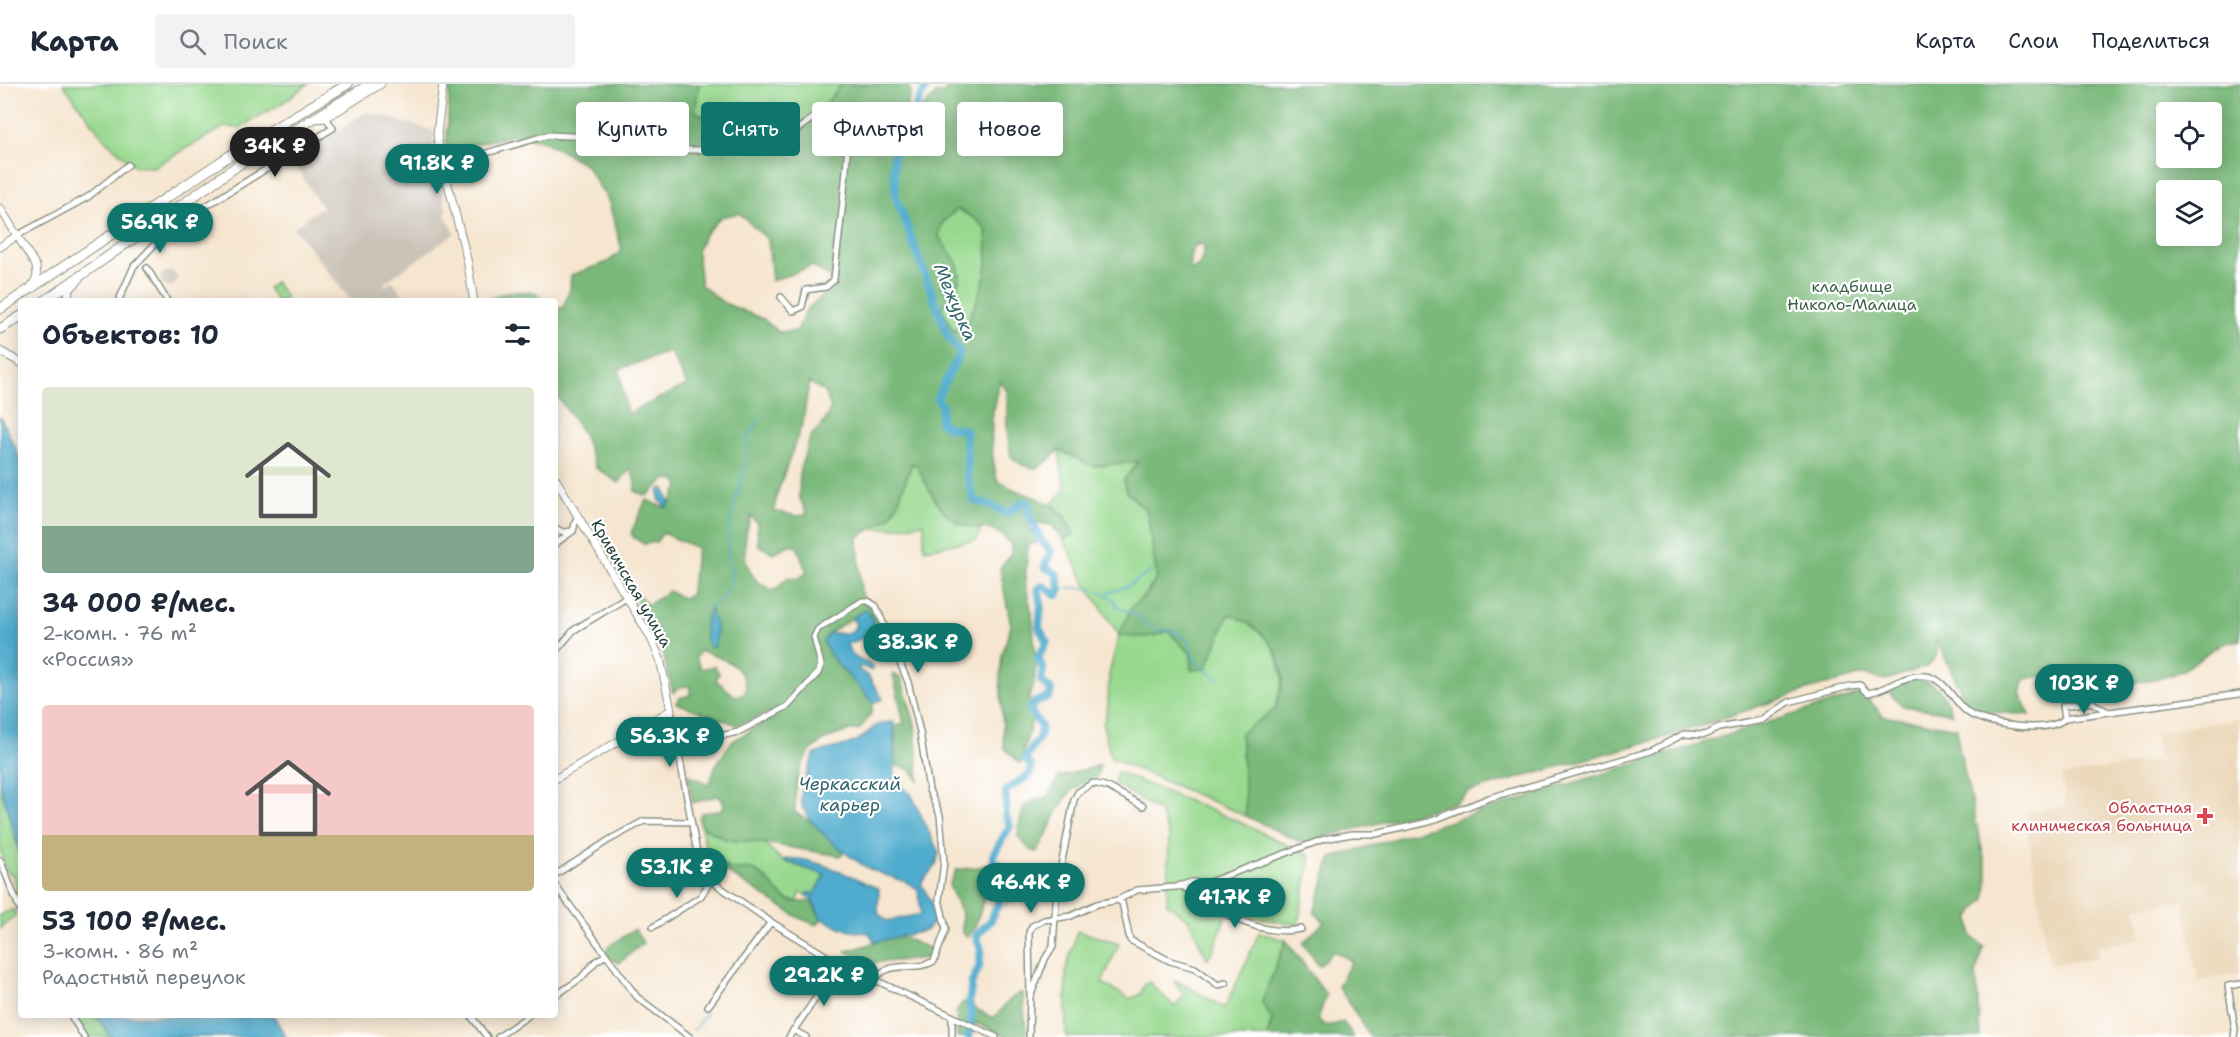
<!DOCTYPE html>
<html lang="ru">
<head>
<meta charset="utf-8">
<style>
	body { margin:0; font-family:"Shantell Sans",sans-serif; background:#f2f2f3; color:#1f2937; height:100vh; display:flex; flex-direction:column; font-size:22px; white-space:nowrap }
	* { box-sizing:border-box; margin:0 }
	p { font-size:20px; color:#747a83 }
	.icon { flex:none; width:33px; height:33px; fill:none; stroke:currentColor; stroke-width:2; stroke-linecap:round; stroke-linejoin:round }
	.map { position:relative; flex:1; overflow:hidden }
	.side { position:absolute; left:18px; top:214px; width:540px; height:720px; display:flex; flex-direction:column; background:#fff; border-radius:6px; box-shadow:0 3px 15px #0003 }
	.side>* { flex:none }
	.top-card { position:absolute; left:576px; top:18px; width:570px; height:54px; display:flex; gap:12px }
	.tools { position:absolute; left:2156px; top:18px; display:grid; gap:12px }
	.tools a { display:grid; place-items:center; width:66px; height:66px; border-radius:6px; background:#fff; box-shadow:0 3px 15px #0003; font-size:30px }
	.price { position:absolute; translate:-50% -51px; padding:0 14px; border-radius:21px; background:#0f766e; color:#fff; font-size:20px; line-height:39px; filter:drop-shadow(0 2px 3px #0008) }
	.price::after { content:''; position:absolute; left:50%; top:36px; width:18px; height:14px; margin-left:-9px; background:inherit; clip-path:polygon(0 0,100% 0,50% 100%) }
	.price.on { background:#222; color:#fff }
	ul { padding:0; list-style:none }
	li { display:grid; align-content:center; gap:12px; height:318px; padding:0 24px }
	li span { display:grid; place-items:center; height:186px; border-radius:6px; color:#555 }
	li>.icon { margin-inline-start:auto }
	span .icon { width:108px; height:108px; fill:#fffc; stroke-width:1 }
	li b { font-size:26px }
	h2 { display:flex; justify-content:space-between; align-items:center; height:72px; padding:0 24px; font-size:26px }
	.chip { padding:0 21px; border-radius:6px; background:#fff; box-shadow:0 3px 15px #0003; font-size:21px; line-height:54px }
	.chip.on { background:#0f766e; color:#fff }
	header { display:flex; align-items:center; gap:36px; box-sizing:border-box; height:84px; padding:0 30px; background:#fff; border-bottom:2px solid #e0e1e3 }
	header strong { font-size:28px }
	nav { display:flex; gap:33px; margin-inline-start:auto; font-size:21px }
	.search { width:420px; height:54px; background:#f2f2f3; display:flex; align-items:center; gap:15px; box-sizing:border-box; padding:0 21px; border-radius:6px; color:#747a83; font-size:22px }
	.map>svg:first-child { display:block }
</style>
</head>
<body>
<header>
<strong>Карта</strong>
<div class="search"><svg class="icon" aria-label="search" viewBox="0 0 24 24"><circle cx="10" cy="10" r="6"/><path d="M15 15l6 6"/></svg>Поиск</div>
<nav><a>Карта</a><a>Слои</a><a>Поделиться</a></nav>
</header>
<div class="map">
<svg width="2240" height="953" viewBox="0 0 2240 953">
	<rect width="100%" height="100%" fill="#fff"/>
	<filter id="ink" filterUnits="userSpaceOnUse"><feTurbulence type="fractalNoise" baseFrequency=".0167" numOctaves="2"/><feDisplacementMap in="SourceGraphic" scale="12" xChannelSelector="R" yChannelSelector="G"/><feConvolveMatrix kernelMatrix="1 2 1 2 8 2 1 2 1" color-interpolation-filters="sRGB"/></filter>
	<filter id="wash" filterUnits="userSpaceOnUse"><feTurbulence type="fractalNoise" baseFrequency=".008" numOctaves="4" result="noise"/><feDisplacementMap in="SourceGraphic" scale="24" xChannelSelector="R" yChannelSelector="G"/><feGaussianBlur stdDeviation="1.35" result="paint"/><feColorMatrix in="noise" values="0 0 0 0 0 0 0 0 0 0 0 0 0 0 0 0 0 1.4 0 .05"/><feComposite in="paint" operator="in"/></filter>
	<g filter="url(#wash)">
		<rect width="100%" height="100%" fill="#f6e6d0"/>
		<!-- built -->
		<path fill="#ebd8ba" d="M 2240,635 L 2240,890 L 2198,897 L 2183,816 L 2136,823 L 2141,855 L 2097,863 L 2098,873 L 2049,882 L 2025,729 L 2066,722 L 2061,692 L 2160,676 L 2155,648 Z"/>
		<!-- industrial -->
		<path fill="#cbc3b8" d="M 367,28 L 434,47 L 433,72 L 447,127 L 444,130 L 455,149 L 384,199 L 386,202 L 393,197 L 407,217 L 351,217 L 294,144 L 320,124 L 324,127 L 291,74 Z
			M161 195a8 8 0 1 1 16 0a8 8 0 1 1-16 0Z"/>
		<!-- green -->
		<path fill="#98d98f" stroke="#5c8b62" stroke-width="1.5" d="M 63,0 L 308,0 L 282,19 L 239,44 L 224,43 L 153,83 L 135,82 L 105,56 Z
			M 699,0 L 842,0 L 823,23 L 790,48 L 726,52 L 717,40 L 695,27 Z
			M 957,125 L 974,134 L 986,145 C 991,191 983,201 966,243 L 953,247 L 942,224 C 946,217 951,212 955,205 C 969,181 947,170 938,150 L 943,138 Z
			M 275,198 L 286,213 L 283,217 L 277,217 L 268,204 Z
			M 1059,366 L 1093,382 L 1138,378 L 1124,396 L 1126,408 L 1147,427 L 1157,494 C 1146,512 1133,519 1126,539 L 1156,552 L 1168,547 L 1191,570 L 1191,586 L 1206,585 L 1229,530 L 1244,535 L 1272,559 L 1283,593 L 1275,626 L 1241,649 L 1246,732 L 1111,674 L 1103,641 L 1108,623 L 1109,590 L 1119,551 L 1087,502 L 1063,455 L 1074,450 L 1067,435 L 1052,419 L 1065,406 Z
			M 912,379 L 917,382 L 930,407 L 959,440 L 981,445 L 977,456 L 924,465 L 924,439 L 896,444 L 868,445 L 890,433 L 897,421 Z
			M 1117,688 L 1237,737 L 1311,772 L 1298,841 L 1227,829 L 1214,865 L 1207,875 L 1189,836 L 1167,819 L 1169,752 L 1160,728 L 1114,699 Z
			M 0,701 L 21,773 L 21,819 L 15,809 L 17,802 L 12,790 L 6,788 L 0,765 Z
			M 701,742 L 727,756 L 764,759 L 783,777 L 823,790 L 823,795 L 814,811 L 801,809 L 796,820 L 787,817 L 771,800 L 753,786 L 731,785 L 710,774 L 708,776 Z
			M 14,825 L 16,830 L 0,845 L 0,831 Z
			M 1077,847 L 1119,859 L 1102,899 L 1130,915 L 1141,910 L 1144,901 L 1149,898 L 1175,923 L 1184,911 L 1174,897 L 1179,898 L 1225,924 L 1259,849 L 1286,856 L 1262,918 L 1272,935 L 1267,953 L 1066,953 L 1066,886 Z
			M 73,932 L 96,932 L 111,953 L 86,953 Z"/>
		<!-- forest -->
		<path fill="#7ab97a" stroke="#4c7b57" stroke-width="1.5" fill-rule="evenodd" d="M 450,0 L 699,0 L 695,27 L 717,40 L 726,52 L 790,48 L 823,23 L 842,0 L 907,0 L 911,8 L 899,49 L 936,10 L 944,9 L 950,0 L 2240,0 L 2240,556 C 2206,560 2200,581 2174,590 C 2148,599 2117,599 2090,602 L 2084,585 L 2024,595 L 2019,609 L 2030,631 L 1970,626 L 1936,555 L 1937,571 L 1928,582 L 1886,596 L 1863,591 L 1810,605 L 1676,650 L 1469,708 L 1455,719 L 1302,759 L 1246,732 L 1241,649 L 1275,625 C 1277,616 1284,602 1283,593 C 1281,562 1256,540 1229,530 L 1206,585 L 1191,586 L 1191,570 L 1168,547 C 1152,554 1137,555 1119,551 L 1132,522 L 1147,511 L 1157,493 L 1147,427 L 1126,407 L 1124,396 L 1138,378 L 1093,382 L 1059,366 C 1040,385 1034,392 1011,373 L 1007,348 L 1007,307 L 1000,297 C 989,330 989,362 997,396 C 1031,419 1055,408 1074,451 L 1063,455 L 1052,441 L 1032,438 L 1027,442 L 1036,452 L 1037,459 L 1028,461 L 1025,498 L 1032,530 L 1036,580 L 1034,599 L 1029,612 L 1032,637 L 1020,679 L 1004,664 L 1000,593 L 1002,570 L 1011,542 L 1000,485 L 1011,470 L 1011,461 C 991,435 980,451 957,438 C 938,428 927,401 917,382 L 912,379 L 897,421 L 890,433 L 858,453 L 861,510 L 903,568 L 888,570 L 874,550 L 872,534 L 866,525 L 829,549 L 852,594 L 873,619 L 872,628 L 860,645 C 808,654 794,676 795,729 L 812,738 L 844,768 L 840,772 L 764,759 L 727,756 L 701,742 L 699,735 L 701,729 L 719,727 L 724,723 L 722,715 L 717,712 L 692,719 L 688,690 L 709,701 L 716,681 L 731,658 L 771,634 L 770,628 L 737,641 L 676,619 L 680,614 L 690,611 L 690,602 L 680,603 L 673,609 L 661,563 L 633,512 L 634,506 L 648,521 L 669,507 L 682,514 L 690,512 L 697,464 L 663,449 L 656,458 L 644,460 L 633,453 L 631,449 L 646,416 L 663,423 L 670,419 L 679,403 L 676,396 L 666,395 L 647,412 L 635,407 L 635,396 L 630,385 L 619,399 L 596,384 L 582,348 L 555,309 L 555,224 L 563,224 L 570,205 L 571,191 L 608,178 L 622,166 L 608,116 L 585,80 L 542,56 L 510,52 L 446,67 ZM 2166,28 L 2211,28 L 2211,74 L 2166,74 ZM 2166,106 L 2211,106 L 2211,152 L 2166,152 ZM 957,125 L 974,134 L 986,145 C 991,191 983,201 966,242 L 953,247 L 942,224 C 946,217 951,212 955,205 C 969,181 947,170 938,150 L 943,138 ZM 739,129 L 768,156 L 772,197 L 812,182 L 829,192 L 833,202 L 806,226 L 797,247 L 779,248 L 763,235 L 724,219 L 701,201 L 697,168 L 704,151 L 721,133 ZM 1200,159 L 1205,165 L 1199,182 L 1192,186 L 1190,184 C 1190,173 1189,164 1200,159 ZM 670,268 L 687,301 L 627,330 L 619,285 ZM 809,298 L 824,308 L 831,323 L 824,339 L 811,352 L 800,385 L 799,412 L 807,430 L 797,432 L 774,427 L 777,410 L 803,337 ZM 751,432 L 757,439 L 758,461 L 773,469 L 789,461 L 797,462 L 807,489 L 797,495 L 788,493 L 775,506 C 740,497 741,460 751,432 ZM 701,567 C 723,573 746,583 746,607 L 742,611 L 735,612 L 716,596 L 719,589 L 714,582 L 701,585 L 696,573 Z
			M 507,208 L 534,208 L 544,217 L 484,217 Z
			M 893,590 L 901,594 L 915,640 L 919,697 L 910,685 L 895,682 L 895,643 L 904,639 Z
			M 1916,595 C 1939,600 1943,608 1952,629 L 1903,622 L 1886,606 Z
			M 1863,609 L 1883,632 L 1957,644 L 1959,664 L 1988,791 L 1985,815 L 1970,832 L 1971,852 L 1984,863 L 1976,888 L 1980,953 L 1370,953 L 1338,902 L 1352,877 L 1334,867 L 1319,882 L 1303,859 L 1324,838 L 1314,828 L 1331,774 Z
			M 1100,681 L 1097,693 C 1059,704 1056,738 1037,768 L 1030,766 L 1018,752 C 1021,728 1021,715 1048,713 L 1059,693 Z
			M 710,774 C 717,777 724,783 732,785 C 739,787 748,784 755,787 C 781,801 776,823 811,817 L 821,835 L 817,841 L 799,834 L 708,776 Z
			M 985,782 L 994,783 L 999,798 L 987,806 L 974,846 L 968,853 L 962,849 L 962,832 L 949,801 L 956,786 Z
			M 635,845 L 643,859 L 619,879 L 609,874 L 606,868 L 608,863 Z
			M 897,851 L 931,865 L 932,870 L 928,874 L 870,879 L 846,867 C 865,863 879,856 897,851 Z
			M 1286,856 L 1326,911 L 1318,935 L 1327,943 L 1343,938 L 1354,953 L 1267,953 L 1272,935 L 1262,918 Z
			M 1023,908 L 1026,949 L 1023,953 L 1007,953 L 976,939 L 971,949 L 973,953 L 957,953 L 956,928 L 963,918 L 993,934 C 1006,924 1006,914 1023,908 Z"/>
		<!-- water -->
		<path fill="#50acce" stroke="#387481" stroke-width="1.5" d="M 0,332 L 21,376 L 21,773 L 0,701 Z
			M 664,404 L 670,419 L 666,424 L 659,415 L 659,406 Z
			M 710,524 L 717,548 L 714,563 L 709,563 C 702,549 705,538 710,524 Z
			M 866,525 L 872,534 L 874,550 L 847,560 L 851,570 L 872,582 L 872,587 L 861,582 L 858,585 L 868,592 L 883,615 L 873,619 C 857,597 833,583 823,557 L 829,549 L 851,549 L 856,541 L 852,534 Z
			M 894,638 L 895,696 L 911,710 L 939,769 L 936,781 L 921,799 L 934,824 L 934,838 L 925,847 L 879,857 L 874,857 L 869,849 L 850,847 L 821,835 L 812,815 L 806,811 L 811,808 L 814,811 L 825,791 L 782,776 C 806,768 856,795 879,805 L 878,829 L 887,837 L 921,830 L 918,806 L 915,803 C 901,794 883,792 868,784 C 850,774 802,738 801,716 C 801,701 809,685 814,671 C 827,664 840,664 854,658 C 873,651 866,639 894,638 Z
			M 96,932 L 274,932 L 286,953 L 111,953 Z"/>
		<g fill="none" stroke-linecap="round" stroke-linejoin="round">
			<!-- stream -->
			<path stroke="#50acce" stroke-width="1.5" d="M 1060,505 C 1080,502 1101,503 1116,518 L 1116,522 L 1136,531 L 1156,547 L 1171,546 L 1189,557 L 1195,578 L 1219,596
				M 1108,509 L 1128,502 L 1152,487
				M 710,524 L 720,517 L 730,502 L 732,488 L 728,471 L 729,440 L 745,381 L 747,354 L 761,334
				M 993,776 L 1002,777 L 1000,791
				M 993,829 L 1016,813 L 1010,800 L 1003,796
				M 694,946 L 706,929"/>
			<!-- river -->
			<path stroke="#50acce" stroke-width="8" d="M 927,0 L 893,72 L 894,89 L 896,113 L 948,252 L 960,269 L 937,314 L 942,322 L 940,338 L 948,343 L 965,346 L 968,396 L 974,417 L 988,420 L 1008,430 L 1021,419 L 1027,418 L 1030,425 L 1028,430 L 1043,459 L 1051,467 L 1045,483 L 1057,490 L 1060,505 L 1057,511 L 1043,502 L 1038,505 L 1041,520 L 1039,544 L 1047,558 L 1038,574 L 1043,585 L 1041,597 L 1051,606 L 1049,613 L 1035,618 L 1030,626 L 1041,642 L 1040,652 L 1025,675 L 1031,682 L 1030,691 L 1006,706 L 1006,732 L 1010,742 L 993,771 L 994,781 L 1005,803 L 991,836 L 976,852 L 981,865 L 979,883 L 972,898 L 969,918 L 972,931 L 969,953"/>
		</g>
	</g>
	<g filter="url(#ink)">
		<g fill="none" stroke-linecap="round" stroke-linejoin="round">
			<!-- minor casing -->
			<g stroke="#8a9282" stroke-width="8">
				<path id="minor" d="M 442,82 L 548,51 L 614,54 L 666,66 L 698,66 L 793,49 L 826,24 L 844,23 C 856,40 836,168 834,196 L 826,203 L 806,206 L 802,223 L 793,227 L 781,213
					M 18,151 L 88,113 L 128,81
					M 147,184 L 168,218
					M 118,218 L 134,182 L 158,157 L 193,130 L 333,44 L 326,34
					M 555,444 L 563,448 L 573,447
					M 555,460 L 573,447 L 577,432
					M 555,568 L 574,546 L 628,513
					M 671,626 L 697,769 L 711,797 L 771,838 L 833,876 L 996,953
					M 2108,628 L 2091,618 L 2063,622 L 2065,634 L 2240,610
					M 675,645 L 712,654 L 738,648 L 788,622 L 818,589 L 821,581 L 814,553 L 818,545 L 862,517 L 868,517 L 876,522 L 908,598 L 920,648 L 929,706 L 940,731 L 944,778 L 939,815 L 946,845 L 934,877 C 914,889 891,874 874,896
					M 0,776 L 21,828
					M 555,791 L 609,756 L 644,737 L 691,738
					M 555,801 L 637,913 L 690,953
					M 1180,801 C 1212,825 1260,854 1301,845
					M 1118,816 L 1122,819 L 1130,856 L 1170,877 L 1195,884 L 1218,901 L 1226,899
					M 653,843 L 700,813 L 711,797
					M 555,912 L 581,894 L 596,877 L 606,871
					M 1030,913 L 1029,848 L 1032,842 L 1044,836 L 1071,832 L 1097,820 L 1118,816 L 1137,806 L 1176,803 L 1192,798 L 1204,800 L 1324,755 L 1352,750 L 1376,750 L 1429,738 L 1489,714 L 1651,667 L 1684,650 L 1704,651 L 1719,644 L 1763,636 L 1789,618 L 1850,602 L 1860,601 L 1868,609 C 1888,606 1905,589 1926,592 C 1946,595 1953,617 1967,628 C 1984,641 2051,651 2065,634
					M 708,922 L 771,838
					M 71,932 L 84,953
					M 471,932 L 487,953
					M 952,932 L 952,953
					M 793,946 L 806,953
					M 498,953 L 528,932
					M 789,953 L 840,879
					M 1029,953 L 1030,913 L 1045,875 L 1053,862 L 1057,802 L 1074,716 L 1078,708 L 1093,699 L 1108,703 L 1143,722
					M 2234,953 L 2235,945 L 2228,902 L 2240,900"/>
			</g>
			<!-- tertiary casing -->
			<g stroke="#8a9282" stroke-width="9">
				<path id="tertiary" d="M 443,0 L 437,50 L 439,65 L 467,175 L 474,218
					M 314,35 L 326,34 L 381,0
					M 0,124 L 36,182 L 37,193 L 31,203
					M 0,163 L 18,151
					M 67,218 L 69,206 L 78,197
					M 0,267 L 21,279
					M 555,394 L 651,554 L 660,575 L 671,626 L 555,695"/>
			</g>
			<!-- trunk casing -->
			<g stroke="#8a9282" stroke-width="11">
				<path id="trunk" d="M 43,218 L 244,77 L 370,0
					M 0,225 L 238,66 L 348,0
					M 0,245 L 21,232"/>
			</g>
			<!-- minor -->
			<use href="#minor" stroke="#fff" stroke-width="5"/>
			<!-- tertiary -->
			<use href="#tertiary" stroke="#fff" stroke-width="7"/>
			<!-- trunk -->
			<use href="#trunk" stroke="#fff" stroke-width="9"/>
		</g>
	</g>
	<!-- markers -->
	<path fill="#e0444e" stroke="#fff" stroke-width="2" d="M2202 723h6v6h6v6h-6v6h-6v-6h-6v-6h6z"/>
	<g text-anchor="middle" stroke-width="4.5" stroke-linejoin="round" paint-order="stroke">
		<!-- park labels -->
		<g font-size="16" fill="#3d644b" stroke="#fff">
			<text x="1852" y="208">кладбище<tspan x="1852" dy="18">Николо-Малица</tspan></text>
		</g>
		<!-- street labels -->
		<g font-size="16" fill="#1f3d34" stroke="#fff">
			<text transform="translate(632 499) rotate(60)" y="6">Кривичская улица</text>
		</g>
		<!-- health labels -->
		<g font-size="16" fill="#be3a42" stroke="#fff" text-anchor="end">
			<text x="2192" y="729">Областная<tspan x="2192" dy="18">клиническая больница</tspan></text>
		</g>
		<!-- water labels -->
		<g font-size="18" font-style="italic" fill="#30646a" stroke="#fff">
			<text transform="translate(955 218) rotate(67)" y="6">Межурка</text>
			<text x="850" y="706">Черкасский<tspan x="850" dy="21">карьер</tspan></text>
		</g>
	</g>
</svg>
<div class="tools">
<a><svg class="icon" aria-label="locate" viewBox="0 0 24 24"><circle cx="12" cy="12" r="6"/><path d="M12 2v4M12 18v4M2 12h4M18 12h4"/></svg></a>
<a><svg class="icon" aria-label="layers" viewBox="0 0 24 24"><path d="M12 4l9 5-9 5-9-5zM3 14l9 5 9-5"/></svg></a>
</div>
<b class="price on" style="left:275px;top:94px">34K ₽</b>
<b class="price" style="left:437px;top:111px">91.8K ₽</b>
<b class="price" style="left:160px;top:170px">56.9K ₽</b>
<b class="price" style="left:918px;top:590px">38.3K ₽</b>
<b class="price" style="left:2084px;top:631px">103K ₽</b>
<b class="price" style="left:670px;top:684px">56.3K ₽</b>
<b class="price" style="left:677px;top:815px">53.1K ₽</b>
<b class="price" style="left:1031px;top:830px">46.4K ₽</b>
<b class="price" style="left:1235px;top:845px">41.7K ₽</b>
<b class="price" style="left:824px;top:923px">29.2K ₽</b>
<div class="top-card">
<a class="chip">Купить</a>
<a class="chip on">Снять</a>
<a class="chip">Фильтры</a>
<a class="chip">Новое</a>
</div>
<section class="side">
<h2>Объектов: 10<svg class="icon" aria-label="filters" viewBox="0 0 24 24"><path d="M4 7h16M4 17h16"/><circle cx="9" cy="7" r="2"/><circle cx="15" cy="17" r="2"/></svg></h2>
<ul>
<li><span style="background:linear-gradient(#dfe7d0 75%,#7fa58c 0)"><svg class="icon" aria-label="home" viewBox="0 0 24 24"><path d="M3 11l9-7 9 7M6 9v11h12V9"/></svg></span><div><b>34 000 ₽/мес.</b><p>2-комн. · 76 m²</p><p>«Россия»</p></div></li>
<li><span style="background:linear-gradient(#f6c9c9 70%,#c2b280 0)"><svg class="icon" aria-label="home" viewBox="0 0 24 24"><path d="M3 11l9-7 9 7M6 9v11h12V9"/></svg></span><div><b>53 100 ₽/мес.</b><p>3-комн. · 86 m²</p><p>Радостный переулок</p></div></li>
</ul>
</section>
</div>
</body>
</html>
